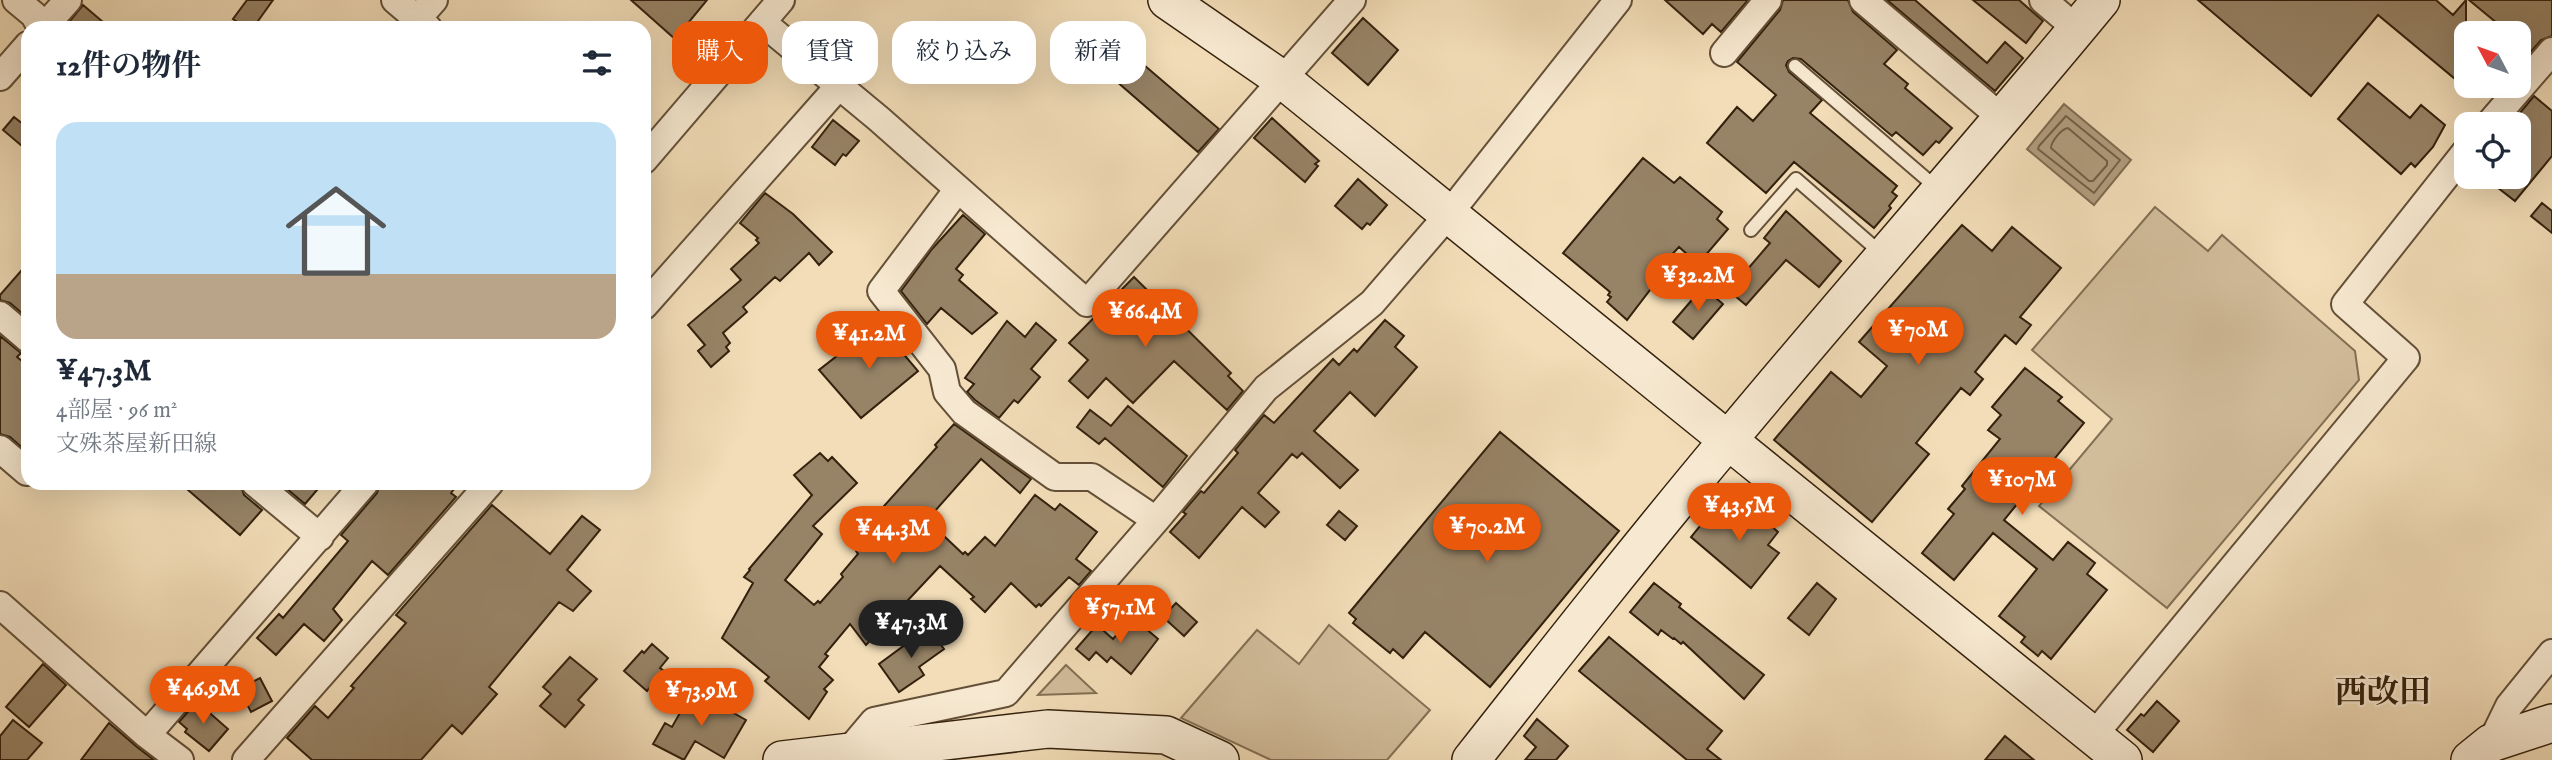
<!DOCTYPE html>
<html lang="ja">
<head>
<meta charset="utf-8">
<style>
	body { margin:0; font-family:"IM FELL English","Noto Serif JP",serif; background:#f2f2f3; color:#1f2937; height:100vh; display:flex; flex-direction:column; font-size:26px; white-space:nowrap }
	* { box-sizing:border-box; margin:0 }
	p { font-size:23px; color:#747a83 }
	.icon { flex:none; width:38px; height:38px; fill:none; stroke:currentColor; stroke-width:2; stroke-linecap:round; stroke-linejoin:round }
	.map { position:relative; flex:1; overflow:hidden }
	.details { position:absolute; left:21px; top:21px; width:630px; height:469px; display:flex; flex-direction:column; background:#fff; border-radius:21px; box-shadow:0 7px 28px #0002 }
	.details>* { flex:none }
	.top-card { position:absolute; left:672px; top:21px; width:665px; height:63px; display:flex; gap:14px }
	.needle { width:46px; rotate:311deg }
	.fabs { position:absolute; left:2454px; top:21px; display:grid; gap:14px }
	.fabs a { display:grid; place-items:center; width:77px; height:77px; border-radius:14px; background:#fff; box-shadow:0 7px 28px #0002; font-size:35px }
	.price { position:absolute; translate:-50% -60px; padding:0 16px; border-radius:24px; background:#ea580c; color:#fff; font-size:23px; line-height:46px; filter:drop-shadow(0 2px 4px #0008) }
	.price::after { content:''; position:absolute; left:50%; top:42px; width:21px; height:16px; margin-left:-10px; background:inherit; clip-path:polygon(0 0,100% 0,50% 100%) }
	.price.active { background:#222; color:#fff }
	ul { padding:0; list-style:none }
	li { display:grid; align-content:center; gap:14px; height:371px; padding:0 35px }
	li span { display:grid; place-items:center; height:217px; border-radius:21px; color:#555 }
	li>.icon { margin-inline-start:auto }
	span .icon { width:126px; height:126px; fill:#fffc; stroke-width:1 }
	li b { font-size:30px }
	h2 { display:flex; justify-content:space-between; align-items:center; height:84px; padding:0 35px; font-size:30px }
	.pill { padding:0 24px; border-radius:21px; background:#fff; box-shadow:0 7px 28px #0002; font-size:24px; line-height:63px }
	.pill.active { background:#ea580c; color:#fff }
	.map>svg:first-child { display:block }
</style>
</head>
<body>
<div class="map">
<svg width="2552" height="760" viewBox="0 0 2552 760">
	<rect width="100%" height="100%" fill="#f2ddb8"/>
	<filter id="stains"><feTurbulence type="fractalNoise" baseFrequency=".00286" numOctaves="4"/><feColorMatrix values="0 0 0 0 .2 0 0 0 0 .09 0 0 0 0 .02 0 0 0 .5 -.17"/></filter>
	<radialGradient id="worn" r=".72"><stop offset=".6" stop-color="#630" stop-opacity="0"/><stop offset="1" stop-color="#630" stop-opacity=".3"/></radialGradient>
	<!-- green -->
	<path fill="#d2bd9b" stroke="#836f54" stroke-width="2" d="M 2155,207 L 2208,251 L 2222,235 L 2355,351 L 2359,380 L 2167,608 L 2039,506 L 2112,419 L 2032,350 Z
		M 1329,625 L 1430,710 L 1387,760 L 1271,760 L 1181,718 L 1257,630 L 1299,664 Z
		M 1066,665 L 1096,693 L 1038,695 Z"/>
	<!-- water -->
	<path fill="#b19d7e" stroke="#7f6b51" stroke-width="2" d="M 2064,104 L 2131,160 L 2094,205 L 2027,149 Z"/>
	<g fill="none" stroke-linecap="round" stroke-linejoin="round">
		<!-- shore -->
		<path stroke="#725f46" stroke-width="2" d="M 2066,116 L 2120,160 L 2094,193 L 2038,149 L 2039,146 Z
			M 2068,128 L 2107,161 L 2107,165 L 2093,181 L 2089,181 L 2051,148 C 2051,142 2061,129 2068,128 Z"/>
	</g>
	<!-- building -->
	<path fill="#978366" stroke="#34210d" stroke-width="2" d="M 247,0 L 273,0 L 253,28 L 246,28 L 233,19 Z
		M 631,0 L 707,0 L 675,39 Z
		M 1665,0 L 1748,0 L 1721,32 L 1712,24 L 1703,34 Z
		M 1783,0 L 1848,0 L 1853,12 L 1897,50 L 1884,64 L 1908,84 L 1905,88 L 1952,128 L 1939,143 L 1936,141 L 1923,155 L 1896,132 L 1892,136 L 1801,59 L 1793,58 L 1788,61 L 1786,65 L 1789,72 L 1822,100 L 1810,113 L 1897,186 L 1892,192 L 1897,196 L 1889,206 L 1891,208 L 1874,228 L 1794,162 L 1766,193 L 1707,143 L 1737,107 L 1753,121 L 1776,95 L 1737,62 L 1780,10 Z
		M 1887,0 L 1915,0 L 1987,63 L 2005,42 L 2023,58 L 1995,91 Z
		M 1973,0 L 2019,0 L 2043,21 L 2026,43 Z
		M 2198,0 L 2436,0 L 2453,15 L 2466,0 L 2466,88 L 2378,15 L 2311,96 Z
		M 2469,0 L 2552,0 L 2552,36 L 2541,40 L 2526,57 L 2518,49 L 2518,33 L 2509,33 Z
		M 83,5 L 110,28 L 64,28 Z
		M 1363,18 L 1398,50 L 1368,85 L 1332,53 Z
		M 1103,35 L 1134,62 L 1137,59 L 1219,129 L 1198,152 L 1086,55 Z
		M 2368,83 L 2410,118 L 2421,105 L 2445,125 L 2433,147 L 2415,167 L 2411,163 L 2401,174 L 2338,119 Z
		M 2534,96 L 2552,111 L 2552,156 L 2515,201 L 2484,177 L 2518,177 L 2518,123 L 2514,120 Z
		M 14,117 L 28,128 L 28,151 L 3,130 Z
		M 1272,118 L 1319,161 L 1315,164 L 1318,166 L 1305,182 L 1254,138 Z
		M 833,120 L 859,141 L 846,156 L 843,154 L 835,165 L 812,147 Z
		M 1643,158 L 1674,183 L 1680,177 L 1722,212 L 1717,219 L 1728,229 L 1698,264 L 1679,247 L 1651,277 L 1656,282 L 1627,320 L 1607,302 L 1611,297 L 1608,295 L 1610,292 L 1563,253 Z
		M 1358,179 L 1387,205 L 1370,225 L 1367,223 L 1362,229 L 1335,206 Z
		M 765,193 L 793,214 L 832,252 L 819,265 L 809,253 L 780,281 L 775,277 L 743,307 L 747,312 L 723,333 L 730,343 L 726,347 L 729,351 L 711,367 L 698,351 L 705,345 L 688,325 L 741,280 L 731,269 L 759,243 L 756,240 L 758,238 L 740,223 Z
		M 2542,203 L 2552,211 L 2552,233 L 2531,216 Z
		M 1786,211 L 1841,261 L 1819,287 L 1786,260 L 1746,305 L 1729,291 L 1770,243 L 1764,238 Z
		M 963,215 L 985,234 L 956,269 L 963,275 L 959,280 L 997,313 L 972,334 L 941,308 L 927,324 L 901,291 L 932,249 Z
		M 1962,225 L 1992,251 L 2012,227 L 2061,268 L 2020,317 L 2031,325 L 2016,344 L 2005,335 L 1975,372 L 1983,379 L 1970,395 L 1961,388 L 1916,443 L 1929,454 L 1872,522 L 1774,440 L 1831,372 L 1861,397 L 1887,366 L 1859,342 Z
		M 28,263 L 28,308 L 23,314 L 10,303 L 0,300 L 0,295 Z
		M 1134,277 L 1231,373 L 1228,376 L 1243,391 L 1227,410 L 1174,361 L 1133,403 L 1106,378 L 1088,398 L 1069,381 L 1088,360 L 1069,343 Z
		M 1703,287 L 1723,304 L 1693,339 L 1673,322 Z
		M 1385,320 L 1404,336 L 1395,347 L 1417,367 L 1375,416 L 1350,392 L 1314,431 L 1358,470 L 1340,488 L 1302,453 L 1297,458 L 1292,454 L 1258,493 L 1279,512 L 1265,527 L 1242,507 L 1199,558 L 1170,532 L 1186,514 L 1183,512 L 1201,491 L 1204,493 L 1238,453 L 1235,450 L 1264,415 L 1274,423 L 1333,359 L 1339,365 L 1354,349 L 1357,352 Z
		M 1007,321 L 1025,337 L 1036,323 L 1056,340 L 1031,369 L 1040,377 L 1018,403 L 1014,400 L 999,418 L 975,400 L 967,392 L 974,384 L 965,378 Z
		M 878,324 L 918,371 L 861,418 L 819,370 Z
		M 0,336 L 21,353 L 17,357 L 28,366 L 27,452 L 10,437 L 0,434 Z
		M 2025,368 L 2062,397 L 2058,401 L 2084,423 L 2004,520 L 2053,560 L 2068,542 L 2095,563 L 2087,574 L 2107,590 L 2051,659 L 2042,651 L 2038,656 L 2021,642 L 2025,637 L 1999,616 L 2037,569 L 1993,533 L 1954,580 L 1922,553 L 1954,514 L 1948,509 L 1965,489 L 1962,486 L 2000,439 L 1988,430 L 2001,415 L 1992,407 Z
		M 1128,406 L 1187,456 L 1163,487 L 1105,438 L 1099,444 L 1077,427 L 1090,410 L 1111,426 Z
		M 954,424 L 1031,479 L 1020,493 L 981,459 L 927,520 L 963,554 L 965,552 L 968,555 L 985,537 L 995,546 L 1035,495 L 1055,510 L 1060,504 L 1097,532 L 1076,559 L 1091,571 L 1079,585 L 1069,577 L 1041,606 L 1039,604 L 1036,607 L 1011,583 L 985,612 L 971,599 L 974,597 L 940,566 L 866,645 L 850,624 L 825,654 L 828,656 L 819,667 L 833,680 L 824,689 L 827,692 L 809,719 L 765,681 L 769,677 L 722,638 L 753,583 L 744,577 L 750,570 L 749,569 L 812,495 L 794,475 L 820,453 L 828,461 L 832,457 L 857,483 L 813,526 L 822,534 L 785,580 L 814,605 L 818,601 L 820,603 L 843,577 L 841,574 L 858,554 L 856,551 L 885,525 L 876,515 L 937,447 L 935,445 Z
		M 1500,432 L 1619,531 L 1490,687 L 1425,632 L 1403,658 L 1393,649 L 1390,653 L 1353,623 L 1356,619 L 1349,613 Z
		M 180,483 L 240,483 L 244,495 L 262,510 L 240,535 Z
		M 280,483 L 323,483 L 305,504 Z
		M 380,483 L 459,483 L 451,493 L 456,497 L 388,575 L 372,561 L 333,609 L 342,620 L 324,641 L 304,624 L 276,655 L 257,638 L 279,614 L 283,618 L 348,541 L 341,535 L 377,493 Z
		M 492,505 L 550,554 L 582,516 L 600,530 L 567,570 L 591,591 L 573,611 L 559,602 L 489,687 L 497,694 L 462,734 L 452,725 L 421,760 L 312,760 L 287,738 L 315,706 L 328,718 L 354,688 L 351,686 L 406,623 L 396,615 Z
		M 1750,508 L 1778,532 L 1768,545 L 1779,553 L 1751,588 L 1691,537 L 1713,510 L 1725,520 Z
		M 1339,511 L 1357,526 L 1345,540 L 1327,525 Z
		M 1654,583 L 1681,604 L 1679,607 L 1764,675 L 1744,699 L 1683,642 L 1681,644 L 1674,638 L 1673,639 L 1661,630 L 1658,635 L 1630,612 Z
		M 1817,583 L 1836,599 L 1809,635 L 1788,618 Z
		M 1176,603 L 1197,622 L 1184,636 L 1163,617 Z
		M 1132,617 L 1158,639 L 1131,674 L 1111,657 L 1107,662 L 1096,652 L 1089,660 L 1076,649 L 1097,625 L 1113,639 Z
		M 928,628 L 944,649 L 919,667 L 924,675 L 899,692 L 879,664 Z
		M 1609,637 L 1722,731 L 1707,749 L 1721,760 L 1687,760 L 1579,671 Z
		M 652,644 L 668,658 L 660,668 L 664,671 L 647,691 L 624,671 L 642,651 L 644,653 Z
		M 570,657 L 597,679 L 578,700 L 584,705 L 565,727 L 540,706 L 551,694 L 543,687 Z
		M 43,664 L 66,685 L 29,727 L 6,707 Z
		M 260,678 L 272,701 L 251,712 L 239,689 Z
		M 693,690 L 746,720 L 724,758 L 695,741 L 684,760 L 653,744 L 665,723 L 672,727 Z
		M 199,699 L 207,705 L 204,708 L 228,729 L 209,751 L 185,732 L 187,729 L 179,722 Z
		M 2157,701 L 2179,721 L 2153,752 L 2127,730 L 2141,714 L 2144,716 Z
		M 1537,719 L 1568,746 L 1556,760 L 1525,760 L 1536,747 L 1524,736 Z
		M 13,720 L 42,743 L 27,760 L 0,760 L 0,736 Z
		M 109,723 L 137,747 L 154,760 L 81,760 Z
		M 2005,736 L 2034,760 L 1985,760 Z"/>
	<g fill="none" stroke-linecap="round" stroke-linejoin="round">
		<!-- lane casing -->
		<g stroke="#645038" stroke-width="16">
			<path id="lane" d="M 1795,66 L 1938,189
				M 1751,230 L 1796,179 L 1881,253"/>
		</g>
		<!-- street casing -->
		<g stroke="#645038" stroke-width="30">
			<path id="street" d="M 16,0 L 34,15 L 41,28
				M 395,0 L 428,28
				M 1863,0 L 2003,119
				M 2043,0 L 2077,29
				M 417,19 L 434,0
				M 762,22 L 879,119 L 1087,303 L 1352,0
				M 43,28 L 68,0
				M 1724,53 L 1768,0
				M 0,77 L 28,45
				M 2489,124 L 2552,51
				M 644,160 L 781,0
				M 958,189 L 881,291 L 942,369 L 947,392 L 964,412 L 1055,477 L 1092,477 L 1156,520
				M 644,306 L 838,87
				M 0,315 L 28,339
				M 0,449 L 27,472
				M 255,483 L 320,537
				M 0,605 L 147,735 L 180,760
				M 147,735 L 365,483
				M 2094,735 L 2406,358 L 2345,304 L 2466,151
				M 2491,743 L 2509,706 L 2552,653
				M 847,753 L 874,721 L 1006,693 L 1156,520 L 1266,388 L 1372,303 L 1448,215 L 1618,0
				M 246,760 L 490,483"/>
		</g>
		<!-- secondary casing -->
		<g stroke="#34210d" stroke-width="40">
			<path id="secondary" d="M 1167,0 L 1283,80 L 2123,760
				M 782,760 L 1048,729 L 1166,735 L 1220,760
				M 1471,760 C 1556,652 1641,544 1729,439 C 1852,291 1979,148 2101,0
				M 2470,760 L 2491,743 L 2552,723"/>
		</g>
		<!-- lane -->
		<use href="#lane" stroke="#f7e9d1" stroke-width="12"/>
		<!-- street -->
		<use href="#street" stroke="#f7e9d1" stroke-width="26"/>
		<!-- secondary -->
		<use href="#secondary" stroke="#f7e9d1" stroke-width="37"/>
	</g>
	<g text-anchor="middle" stroke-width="5" stroke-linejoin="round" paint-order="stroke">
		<!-- quarter labels -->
		<g font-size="32" font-weight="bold" fill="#34210d" stroke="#f7e9d1">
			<text x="2383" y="702">西改田</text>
		</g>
	</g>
	<rect width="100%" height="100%" filter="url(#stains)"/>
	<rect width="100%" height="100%" fill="url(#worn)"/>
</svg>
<div class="fabs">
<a><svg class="needle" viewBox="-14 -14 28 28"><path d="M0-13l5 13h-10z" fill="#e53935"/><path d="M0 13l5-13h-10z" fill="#747a83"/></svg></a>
<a><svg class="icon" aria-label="locate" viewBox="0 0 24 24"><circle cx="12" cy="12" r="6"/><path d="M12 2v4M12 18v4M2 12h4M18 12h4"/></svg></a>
</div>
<b class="price" style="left:1698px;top:313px">¥32.2M</b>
<b class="price" style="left:1145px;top:349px">¥66.4M</b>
<b class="price" style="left:1918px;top:367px">¥70M</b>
<b class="price" style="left:869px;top:371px">¥41.2M</b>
<b class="price" style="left:2022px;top:517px">¥107M</b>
<b class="price" style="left:1739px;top:543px">¥43.5M</b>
<b class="price" style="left:1487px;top:564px">¥70.2M</b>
<b class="price" style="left:893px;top:566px">¥44.3M</b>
<b class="price" style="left:1120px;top:645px">¥57.1M</b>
<b class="price active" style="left:911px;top:660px">¥47.3M</b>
<b class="price" style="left:203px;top:726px">¥46.9M</b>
<b class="price" style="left:701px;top:728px">¥73.9M</b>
<div class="top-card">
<a class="pill active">購入</a>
<a class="pill">賃貸</a>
<a class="pill">絞り込み</a>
<a class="pill">新着</a>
</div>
<section class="details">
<h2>12件の物件<svg class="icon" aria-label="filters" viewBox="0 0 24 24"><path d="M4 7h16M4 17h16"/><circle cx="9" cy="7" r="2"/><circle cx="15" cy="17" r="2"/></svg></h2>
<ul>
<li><span style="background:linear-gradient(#bfe0f5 70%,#b9a48a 0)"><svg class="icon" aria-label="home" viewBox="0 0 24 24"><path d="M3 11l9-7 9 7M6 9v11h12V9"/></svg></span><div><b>¥47.3M</b><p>4部屋 · 96 m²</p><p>文殊茶屋新田線</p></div></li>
</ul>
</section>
</div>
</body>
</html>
